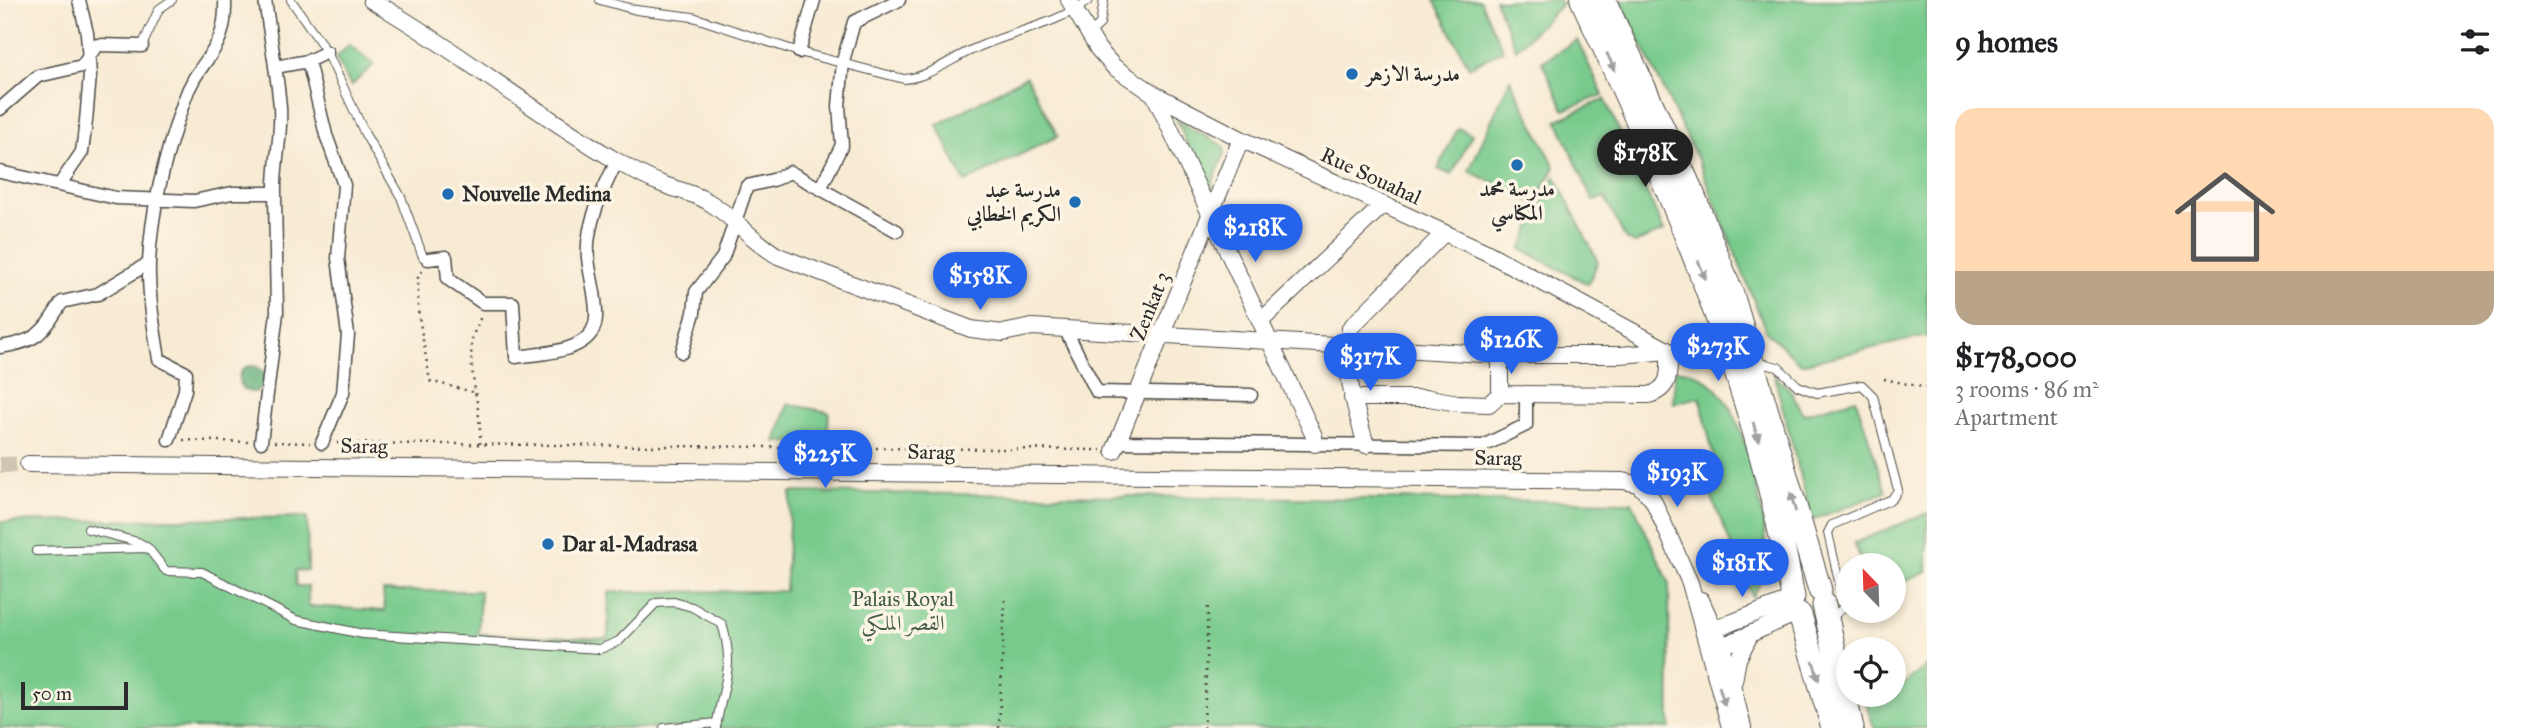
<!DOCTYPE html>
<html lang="en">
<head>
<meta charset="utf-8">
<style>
	body { margin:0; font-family:"IM FELL Great Primer",Amiri,serif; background:#f2f2f2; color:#202124; height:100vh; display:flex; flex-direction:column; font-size:26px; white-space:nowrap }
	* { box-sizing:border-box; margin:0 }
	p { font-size:23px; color:#757577 }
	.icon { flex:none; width:38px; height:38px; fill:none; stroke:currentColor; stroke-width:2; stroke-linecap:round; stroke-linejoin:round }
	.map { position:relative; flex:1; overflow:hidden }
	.panel { display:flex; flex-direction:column; background:#fff; width:595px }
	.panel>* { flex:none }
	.needle { width:46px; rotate:337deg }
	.buttons { position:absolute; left:1836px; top:553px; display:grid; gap:14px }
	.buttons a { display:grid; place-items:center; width:70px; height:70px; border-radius:50%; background:#fff; box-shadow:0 4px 10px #0003; font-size:35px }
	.scale { position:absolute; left:21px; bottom:18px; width:107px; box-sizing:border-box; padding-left:7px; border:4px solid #2b2b2b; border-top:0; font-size:19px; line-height:24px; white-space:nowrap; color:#2b2b2b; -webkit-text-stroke:5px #fcf5e5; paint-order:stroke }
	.price { position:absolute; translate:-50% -60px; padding:0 16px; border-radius:24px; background:#2563eb; color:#fff; font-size:23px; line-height:46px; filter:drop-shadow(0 2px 4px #0008) }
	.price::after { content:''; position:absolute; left:50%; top:42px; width:21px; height:16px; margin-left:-10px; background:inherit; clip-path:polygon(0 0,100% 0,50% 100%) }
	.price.active { background:#222; color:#fff }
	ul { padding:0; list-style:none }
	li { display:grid; align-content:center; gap:14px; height:371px; padding:0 28px }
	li+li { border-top:2px solid #e0e0e0 }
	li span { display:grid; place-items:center; height:217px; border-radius:21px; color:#555 }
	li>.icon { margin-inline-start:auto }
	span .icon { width:126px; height:126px; fill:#fffc; stroke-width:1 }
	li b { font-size:30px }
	h2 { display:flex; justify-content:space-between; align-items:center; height:84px; padding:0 28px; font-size:30px }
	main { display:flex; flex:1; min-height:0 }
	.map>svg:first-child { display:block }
</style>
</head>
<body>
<main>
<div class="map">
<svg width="1927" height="728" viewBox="0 0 1927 728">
	<rect width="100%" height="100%" fill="#fcf5e5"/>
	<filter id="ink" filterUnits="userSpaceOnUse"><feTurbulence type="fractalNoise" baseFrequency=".0143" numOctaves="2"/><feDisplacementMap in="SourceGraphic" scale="14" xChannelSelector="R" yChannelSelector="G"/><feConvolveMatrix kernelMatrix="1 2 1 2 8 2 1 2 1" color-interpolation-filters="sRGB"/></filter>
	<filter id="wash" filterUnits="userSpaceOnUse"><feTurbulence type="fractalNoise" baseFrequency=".00686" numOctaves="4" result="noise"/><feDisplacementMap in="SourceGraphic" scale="28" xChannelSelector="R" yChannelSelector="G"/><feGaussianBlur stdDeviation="1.57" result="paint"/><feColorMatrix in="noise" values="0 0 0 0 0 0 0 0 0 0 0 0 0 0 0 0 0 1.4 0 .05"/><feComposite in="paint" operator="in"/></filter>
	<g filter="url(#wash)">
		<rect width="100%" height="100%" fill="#f8ebd4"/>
		<!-- green -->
		<path fill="#77ca8c" stroke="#517a5c" stroke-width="2" d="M 1434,0 L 1480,0 L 1503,50 L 1469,67 Z
			M 1495,0 L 1559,0 L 1561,5 L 1516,49 Z
			M 1620,0 L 1927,0 L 1927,336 L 1801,364 L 1766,331 L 1698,160 Z
			M 1577,40 L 1603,95 L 1564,110 L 1542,62 Z
			M 349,45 L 374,64 L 351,86 L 336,58 Z
			M 1026,76 L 1058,136 L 965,182 L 937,125 Z
			M 1510,79 L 1555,167 L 1535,203 L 1469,171 Z
			M 1605,99 L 1664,231 L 1635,243 L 1626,240 L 1605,197 L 1593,201 L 1557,120 Z
			M 1177,121 L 1224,146 L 1225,153 L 1209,191 Z
			M 1458,128 L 1472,134 L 1452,175 L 1438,169 Z
			M 1555,176 L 1598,262 L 1588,284 L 1521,249 Z
			M 1675,370 C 1697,369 1715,384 1727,402 C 1747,432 1773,538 1764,573 C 1762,582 1756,589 1752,597 L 1698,463 L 1714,459 L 1700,397 L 1673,403 Z
			M 1774,375 L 1790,390 L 1803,414 L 1856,399 L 1886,492 L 1812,520 Z
			M 788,404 L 829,412 L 827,443 L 776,442 Z
			M 791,492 L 1632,502 L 1669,582 L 1670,728 L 0,728 L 0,522 L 307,517 L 308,570 L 295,571 L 296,586 L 308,586 L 308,606 L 385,611 L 383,591 L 480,591 L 478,634 L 608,639 L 609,592 L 785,591 Z
			M 1927,513 L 1927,572 L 1894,586 L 1894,565 L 1863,565 L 1854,543 Z
			M 1927,666 L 1927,728 L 1874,728 L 1864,697 L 1894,695 L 1894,687 L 1906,682 Z"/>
		<!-- forest -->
		<path fill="#61ae78" stroke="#466c52" stroke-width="2" d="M239 379a13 13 0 1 1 26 0a13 13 0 1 1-26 0Z"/>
	</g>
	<g filter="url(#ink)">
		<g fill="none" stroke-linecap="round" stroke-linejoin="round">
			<!-- minor-tunnel -->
			<path stroke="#cfc5b2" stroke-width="16" stroke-dasharray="16 8" stroke-linecap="butt" d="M 0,465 L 28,464"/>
			<!-- service casing -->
			<g stroke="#4a4844" stroke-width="10">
				<path id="service" d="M 291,0 L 327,52 L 365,134 L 401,197 L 423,257 L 428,259
					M 600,0 L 636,10 L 693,17 L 799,52 L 904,79 C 928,78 952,58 974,49 C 1012,31 1055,26 1089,0
					M 1089,34 L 1100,24 L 1104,0
					M 142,46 L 159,9 L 172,0
					M 1757,362 L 1778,367 L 1798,386 L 1817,393 L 1862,385 L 1873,396 L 1898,490 L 1892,499 L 1832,525 L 1828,533 L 1843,599 L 1843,608 L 1830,619
					M 88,529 L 138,542 L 148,548
					M 36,551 L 148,548 L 166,571 L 202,572 L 296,620 L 363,634 L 600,649 L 619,641 L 656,603 L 674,602 L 692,607 L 722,624 C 736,669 722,686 716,728
					M 664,728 L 717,723"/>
			</g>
			<!-- pedestrian casing -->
			<g stroke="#4a4844" stroke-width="15">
				<path id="pedestrian" d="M 799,52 L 814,0
					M 308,61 L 326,135 L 344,185 L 338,258 L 348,335 L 343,393 L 322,443
					M 275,67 L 308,61 L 327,52
					M 0,109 L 38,76 L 82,66 L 97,45 L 142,46
					M 0,172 L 116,198 L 194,201 L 232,193 L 275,193 C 274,164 282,137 280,107 C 277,72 270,36 265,0
					M 60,184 L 82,152 L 86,121 L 90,75 L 87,33 L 79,0
					M 821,187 L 842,145 L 839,106 L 843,61 L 854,22 L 899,0
					M 428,259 L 446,257 L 448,279 L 483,303 L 513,303 L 516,357 C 542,353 595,353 596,317 C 597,297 590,278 588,258 C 585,226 603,189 617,161
					M 1065,329 L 1097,392 L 1251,395
					M 0,347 C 38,341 42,334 62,302 L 98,294 L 149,263
					M 682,352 L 694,313 L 696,292 L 723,257 L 747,186 L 773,180 L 790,172 L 897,231
					M 169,440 L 185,390 L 186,373 L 159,359 C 154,328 148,294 149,263 C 151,210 166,152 184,101 C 199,56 227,55 225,0
					M 261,442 L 277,313 L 275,193
					M 1117,442 L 1483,446 L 1526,425 L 1526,395"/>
			</g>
			<!-- minor casing -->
			<g stroke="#4a4844" stroke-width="18">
				<path id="minor" d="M 371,0 C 456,49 531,111 615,160 C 630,169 646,178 662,184 C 677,190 694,193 707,201 C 733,216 752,241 778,256 L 971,329 L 1003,333 L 1032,327 L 1500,355 L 1620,355 L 1669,351 C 1669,371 1672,388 1649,395 L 1500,394 L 1489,404 L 1458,403 L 1429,398 L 1352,398
					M 1069,0 L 1098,49 L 1114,67 L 1154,94 L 1241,139 L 1486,252 L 1669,351 L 1722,366 L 1740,365
					M 1154,94 L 1314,436 L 1315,444
					M 1262,320 L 1383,205
					M 1500,394 L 1500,355
					M 1366,445 C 1355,407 1342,367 1350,328 L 1444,233
					M 1114,451 L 1241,139
					M 28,464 L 1623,481 L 1638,484 L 1653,500 L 1690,583 L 1730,727
					M 1701,600 L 1722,646 L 1743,727
					M 1707,632 L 1793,599
					M 1714,648 C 1744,639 1769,624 1798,613
					M 1734,681 L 1738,659 L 1749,637"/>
			</g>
			<!-- secondary casing -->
			<g stroke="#4a4844" stroke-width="25">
				<path id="secondary" d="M 1582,0 C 1673,193 1756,386 1793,597
					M 1604,0 L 1693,194 L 1732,294 L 1820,590
					M 1824,605 L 1852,728
					M 1800,615 L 1833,728"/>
			</g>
			<!-- path -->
			<path stroke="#4a4844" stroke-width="2.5" stroke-dasharray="2 5" stroke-linecap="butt" d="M 422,271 L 418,277 L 418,311 L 430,381 L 473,392
				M 1884,379 L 1927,388
				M 183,440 L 250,442
				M 274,442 L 310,443
				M 337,443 L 1101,450
				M 480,444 C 482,408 468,375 472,340 C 473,332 479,324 481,315
				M 999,728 L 1005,599
				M 1204,728 L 1208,602"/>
			<!-- service -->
			<use href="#service" stroke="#fff" stroke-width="8"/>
			<!-- pedestrian -->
			<use href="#pedestrian" stroke="#fff" stroke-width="12"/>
			<!-- minor -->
			<use href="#minor" stroke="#fff" stroke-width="16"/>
			<!-- secondary -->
			<use href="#secondary" stroke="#fff" stroke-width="23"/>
		</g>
		<!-- one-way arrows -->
		<defs><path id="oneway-solid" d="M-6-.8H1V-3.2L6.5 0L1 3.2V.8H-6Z" transform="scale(1.75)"/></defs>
		<g fill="#a0a0a0">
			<use href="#oneway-solid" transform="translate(1611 62) rotate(65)"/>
			<use href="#oneway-solid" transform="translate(1702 270) rotate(68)"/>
			<use href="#oneway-solid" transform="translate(1756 432) rotate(73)"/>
			<use href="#oneway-solid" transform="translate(1793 502) rotate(-105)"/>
			<use href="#oneway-solid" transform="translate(1816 671) rotate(74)"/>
			<use href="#oneway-solid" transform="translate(1722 696) rotate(73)"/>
		</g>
	</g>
	<!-- markers -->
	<g fill="#1f6fb2" stroke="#fcf5e5" stroke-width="2.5">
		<circle cx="1352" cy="74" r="7"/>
		<circle cx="1517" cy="165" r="7"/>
		<circle cx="448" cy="194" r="7"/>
		<circle cx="1075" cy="202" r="7"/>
		<circle cx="548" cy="544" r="7"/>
	</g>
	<g text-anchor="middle" stroke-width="7" stroke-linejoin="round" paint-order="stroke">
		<!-- poi labels -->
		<g font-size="21" font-weight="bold" fill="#2b2b2b" stroke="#fcf5e5" text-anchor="start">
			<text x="1366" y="81">مدرسة الازهر</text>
			<text x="1517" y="196" text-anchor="middle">مدرسة محمد<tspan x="1517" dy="24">المكناسي</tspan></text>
			<text x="1061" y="197" text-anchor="end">مدرسة عبد<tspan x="1061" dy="24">الكريم الخطابي</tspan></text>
			<text x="462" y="201">Nouvelle Medina</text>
			<text x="562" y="551">Dar al-Madrasa</text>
		</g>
		<!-- street labels -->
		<g font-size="21" fill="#2b2b2b" stroke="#fcf5e5">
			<text transform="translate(1371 176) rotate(25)" y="7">Rue Souahal</text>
			<text transform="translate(1150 306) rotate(-68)" y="7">Zenkat 3</text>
			<text transform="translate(364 446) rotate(1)" y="7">Sarag</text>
			<text transform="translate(931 452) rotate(1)" y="7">Sarag</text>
			<text transform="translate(1498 458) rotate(1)" y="7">Sarag</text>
		</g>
		<!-- park labels -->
		<g font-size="21" fill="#425b48" stroke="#fcf5e5">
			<text x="903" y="606">Palais Royal<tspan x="903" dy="24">القصر الملكي</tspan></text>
		</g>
	</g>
</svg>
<div class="buttons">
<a><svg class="needle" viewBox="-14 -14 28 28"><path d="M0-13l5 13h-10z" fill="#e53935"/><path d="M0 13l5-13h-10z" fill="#757577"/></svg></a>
<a><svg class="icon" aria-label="locate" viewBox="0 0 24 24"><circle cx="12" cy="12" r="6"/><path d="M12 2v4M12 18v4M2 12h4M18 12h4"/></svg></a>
</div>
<div class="scale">50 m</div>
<b class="price active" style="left:1645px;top:189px">$178K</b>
<b class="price" style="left:1255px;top:264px">$218K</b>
<b class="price" style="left:980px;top:312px">$158K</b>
<b class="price" style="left:1511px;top:376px">$126K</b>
<b class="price" style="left:1718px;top:383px">$273K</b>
<b class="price" style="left:1370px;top:393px">$317K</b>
<b class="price" style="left:825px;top:490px">$225K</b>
<b class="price" style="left:1677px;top:509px">$193K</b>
<b class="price" style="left:1742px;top:599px">$181K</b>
</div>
<section class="panel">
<h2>9 homes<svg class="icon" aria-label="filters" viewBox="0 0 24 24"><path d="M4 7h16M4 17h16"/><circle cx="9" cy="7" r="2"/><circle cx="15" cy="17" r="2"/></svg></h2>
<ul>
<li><span style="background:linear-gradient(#ffd9b3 75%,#b9a48a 0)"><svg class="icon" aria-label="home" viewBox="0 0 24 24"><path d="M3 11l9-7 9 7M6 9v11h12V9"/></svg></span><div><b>$178,000</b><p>3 rooms · 86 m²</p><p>Apartment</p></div></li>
</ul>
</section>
</main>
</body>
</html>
